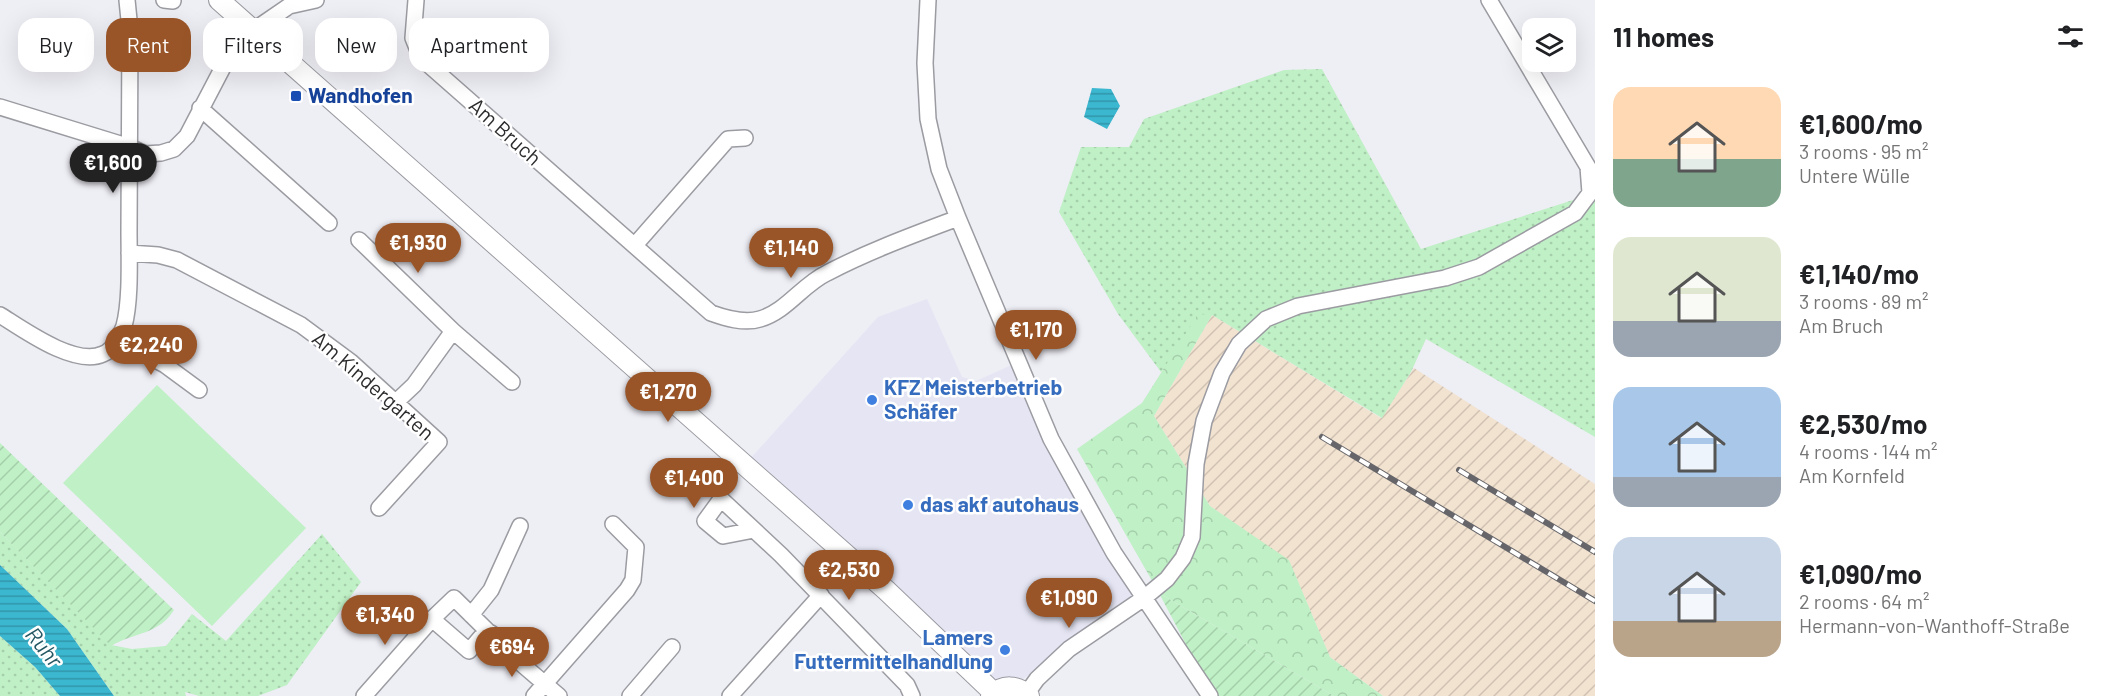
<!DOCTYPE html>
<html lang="en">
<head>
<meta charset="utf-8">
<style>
	body { margin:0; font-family:Barlow,sans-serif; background:#f2f2f2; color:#202124; height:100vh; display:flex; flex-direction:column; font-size:22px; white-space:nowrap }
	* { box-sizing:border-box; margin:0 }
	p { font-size:20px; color:#757577 }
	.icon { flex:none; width:33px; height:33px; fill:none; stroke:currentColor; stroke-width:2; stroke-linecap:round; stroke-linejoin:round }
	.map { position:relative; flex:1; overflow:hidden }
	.side { display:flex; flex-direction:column; background:#fff; width:510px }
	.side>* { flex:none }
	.banner { position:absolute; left:18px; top:18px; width:570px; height:54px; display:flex; gap:12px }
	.buttons { position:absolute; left:1522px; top:18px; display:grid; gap:12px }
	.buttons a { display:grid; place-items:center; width:54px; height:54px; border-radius:12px; background:#fff; box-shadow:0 6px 24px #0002; font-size:30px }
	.price { position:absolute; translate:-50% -51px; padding:0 14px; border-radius:21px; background:#995527; color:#fff; font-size:20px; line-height:39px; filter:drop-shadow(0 2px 3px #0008) }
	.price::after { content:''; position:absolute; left:50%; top:36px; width:18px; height:14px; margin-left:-9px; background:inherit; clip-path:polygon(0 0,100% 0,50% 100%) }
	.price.current { background:#222; color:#fff }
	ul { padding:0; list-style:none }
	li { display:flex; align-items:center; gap:18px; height:150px; padding:0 18px }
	li span { display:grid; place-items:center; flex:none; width:168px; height:120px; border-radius:18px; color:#555 }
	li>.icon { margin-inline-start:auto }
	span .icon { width:72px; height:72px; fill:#fffc; stroke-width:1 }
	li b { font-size:26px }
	h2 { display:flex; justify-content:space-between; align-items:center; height:72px; padding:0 18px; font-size:26px }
	.chip { padding:0 21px; border-radius:18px; background:#fff; box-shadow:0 6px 24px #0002; font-size:21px; line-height:54px }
	.chip.current { background:#995527; color:#fff }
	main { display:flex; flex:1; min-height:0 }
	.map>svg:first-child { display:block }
</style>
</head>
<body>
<main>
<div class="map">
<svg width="1595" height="696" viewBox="0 0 1595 696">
	<defs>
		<pattern id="industrial-furrows" width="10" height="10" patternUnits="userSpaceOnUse" patternTransform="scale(1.5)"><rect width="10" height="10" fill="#f2e2d0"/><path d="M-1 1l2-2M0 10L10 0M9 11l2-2" fill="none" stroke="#d0c2b3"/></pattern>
		<pattern id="grass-dots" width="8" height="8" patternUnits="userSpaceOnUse" patternTransform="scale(1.5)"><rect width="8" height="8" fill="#c0f0c5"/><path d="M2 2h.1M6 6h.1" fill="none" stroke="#a5ceaa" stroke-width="1.8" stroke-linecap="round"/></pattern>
		<pattern id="forest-crowns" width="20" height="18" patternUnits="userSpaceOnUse" patternTransform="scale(1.5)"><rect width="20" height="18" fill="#c0f0c5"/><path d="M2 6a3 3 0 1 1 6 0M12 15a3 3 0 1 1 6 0" fill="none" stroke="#a5ceaa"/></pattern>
		<pattern id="garden-furrows" width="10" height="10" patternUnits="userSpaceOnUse" patternTransform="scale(1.5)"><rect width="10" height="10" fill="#c0f0c5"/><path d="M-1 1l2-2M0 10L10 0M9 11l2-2" fill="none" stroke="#a5ceaa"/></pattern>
		<pattern id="water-rules" width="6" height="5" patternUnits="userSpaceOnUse" patternTransform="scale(1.5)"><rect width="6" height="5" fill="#3bb7d0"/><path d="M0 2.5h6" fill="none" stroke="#3295a9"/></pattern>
	</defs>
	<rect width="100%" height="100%" fill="#eeeef5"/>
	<!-- built -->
	<path fill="#e5e5f4" d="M 927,299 L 962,377 L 976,381 L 1014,364 L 1140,602 L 1017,683 L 997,683 L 750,459 L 878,317 Z"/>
	<!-- industrial -->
	<path fill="url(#industrial-furrows)" d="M 1212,315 L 1381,418 L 1414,368 L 1595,484 L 1595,696 L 1383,696 L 1330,657 L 1289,561 L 1210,506 L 1154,416 Z"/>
	<!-- grass -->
	<path fill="url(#grass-dots)" d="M 1322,69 L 1421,249 L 1595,193 L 1595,437 L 1426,339 L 1411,372 L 1382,418 L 1212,315 L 1161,372 L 1118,314 L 1059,212 L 1081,147 L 1129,147 L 1144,119 L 1284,70 Z
		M 0,532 L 111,645 L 132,649 L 166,646 L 192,614 L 226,641 L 322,534 L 361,582 L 287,685 L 258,696 L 199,696 L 185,692 L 186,696 L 114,696 L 67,629 L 0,565 Z
		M 0,636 L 35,667 L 60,696 L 0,696 Z"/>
	<!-- forest -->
	<path fill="url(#forest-crowns)" d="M 1198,314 L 1212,315 L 1154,416 L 1210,506 L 1289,560 L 1330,657 L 1383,696 L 1334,696 L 1159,593 L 1077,449 L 1142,403 Z"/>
	<!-- garden -->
	<path fill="url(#garden-furrows)" d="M 0,443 L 174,610 C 158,635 135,632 111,646 L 0,532 Z
		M 1159,593 L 1334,696 L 1213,696 Z"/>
	<!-- pitch -->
	<path fill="#c0f0c5" d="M 157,385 L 306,528 L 212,626 L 63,483 Z"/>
	<!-- water -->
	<path fill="url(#water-rules)" d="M 1092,88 L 1111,89 L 1120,106 L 1107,129 L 1084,117 Z
		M 0,565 L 67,629 L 114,696 L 60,696 L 35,667 L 0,636 Z"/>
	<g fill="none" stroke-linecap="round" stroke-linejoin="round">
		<!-- minor casing -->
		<g stroke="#9b9ba2" stroke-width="18">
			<path id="minor" d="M 164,0 L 173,1
				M 416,0 L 413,38 L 421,58 L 711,313 C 725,318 744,324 760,319 C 787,311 802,285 827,273 C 869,251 913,235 958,218
				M 928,0 L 925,63 L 928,119 L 939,169 L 958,218 L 1051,439 L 1114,553 L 1210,696
				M 0,107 L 130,147 L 145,154 L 161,153 L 174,149 L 187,136 L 234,46 L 254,30 L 289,6 L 316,0
				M 200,108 L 329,223
				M 359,240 L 453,331
				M 635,245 L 728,139 L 745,138
				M 129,253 L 158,255 L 177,260 L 301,325 L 351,362 L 439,442 L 379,508
				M 0,315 C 24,330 75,367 103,354 C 114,350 120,336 124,326 C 131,300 129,257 129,230 C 129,164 130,97 130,30 L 127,0
				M 118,340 L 165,365 L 199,390
				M 396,402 L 414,385 L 453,331 L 512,382
				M 754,530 L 723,536 L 705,521 L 721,499 L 781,555 L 907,685 L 912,696
				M 471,615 L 491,590 L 520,526
				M 491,633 L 480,638 L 469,651 L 432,619 L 454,598 L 517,660 L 559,696
				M 1027,693 L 1037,679 L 1069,649 L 1144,598 L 1167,579 L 1183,558 L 1192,537 L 1196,464 L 1204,421 L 1222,373 L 1239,344 L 1266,319 L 1298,306 L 1445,278 L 1479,267 L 1575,213 L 1590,193 L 1588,167 L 1489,0
				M 364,696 L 432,619
				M 534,696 L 627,590 L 633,580 L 636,547 L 613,524
				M 630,696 L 672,647
				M 730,696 L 821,595"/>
		</g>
		<!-- major casing -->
		<g stroke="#9b9ba2" stroke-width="22">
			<path id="major" d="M 219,0 L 886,590 L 994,693
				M 991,696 C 1003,684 1017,685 1029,696"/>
		</g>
		<!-- minor -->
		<use href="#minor" stroke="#fff" stroke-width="15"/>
		<!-- major -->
		<use href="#major" stroke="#fff" stroke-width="20"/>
		<!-- rail casing -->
		<g stroke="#66666a" stroke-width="6">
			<path id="rail" d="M 1322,437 L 1595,601
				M 1459,470 L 1595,552"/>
		</g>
		<!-- rail -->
		<use href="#rail" stroke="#fff" stroke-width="4" stroke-dasharray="11" stroke-linecap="butt"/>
	</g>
	<!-- markers -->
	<rect fill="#1a4fb4" stroke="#fff" stroke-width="2" x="290" y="90" width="12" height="12" rx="3"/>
	<g fill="#3f7fe0" stroke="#fff" stroke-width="2">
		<circle cx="872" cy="400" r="6"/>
		<circle cx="908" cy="505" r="6"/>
		<circle cx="1005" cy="650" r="6"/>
	</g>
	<g text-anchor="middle" stroke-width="5" stroke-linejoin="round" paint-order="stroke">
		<!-- transit labels -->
		<g font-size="21" font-weight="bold" fill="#164399" stroke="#fff" text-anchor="start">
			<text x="308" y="103">Wandhofen</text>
		</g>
		<!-- street labels -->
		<g font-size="21" fill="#2c2c2e" stroke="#fff">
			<text transform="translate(505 132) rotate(42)" y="7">Am Bruch</text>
			<text transform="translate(373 386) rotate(41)" y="7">Am Kindergarten</text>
		</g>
		<!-- shop labels -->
		<g font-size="21" font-weight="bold" fill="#366cbe" stroke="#fff" text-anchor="start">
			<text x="884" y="395">KFZ Meisterbetrieb<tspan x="884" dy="24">Schäfer</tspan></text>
			<text x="920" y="512">das akf autohaus</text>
			<text x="993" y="645" text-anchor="end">Lamers<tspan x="993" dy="24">Futtermittelhandlung</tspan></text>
		</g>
		<!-- water labels -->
		<g font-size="22" font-style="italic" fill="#265864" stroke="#fff">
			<text transform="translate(44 647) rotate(51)" y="8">Ruhr</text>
		</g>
	</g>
</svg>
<div class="buttons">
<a><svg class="icon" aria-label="layers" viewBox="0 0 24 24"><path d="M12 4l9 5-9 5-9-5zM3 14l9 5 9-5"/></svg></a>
</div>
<b class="price current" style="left:113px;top:194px">€1,600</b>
<b class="price" style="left:418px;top:274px">€1,930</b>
<b class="price" style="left:791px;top:279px">€1,140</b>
<b class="price" style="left:1036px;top:361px">€1,170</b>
<b class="price" style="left:151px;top:376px">€2,240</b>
<b class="price" style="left:668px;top:423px">€1,270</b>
<b class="price" style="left:694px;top:509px">€1,400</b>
<b class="price" style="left:849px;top:601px">€2,530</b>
<b class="price" style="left:1069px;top:629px">€1,090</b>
<b class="price" style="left:385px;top:646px">€1,340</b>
<b class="price" style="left:512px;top:678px">€694</b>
<div class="banner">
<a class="chip">Buy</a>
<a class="chip current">Rent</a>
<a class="chip">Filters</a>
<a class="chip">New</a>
<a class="chip">Apartment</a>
</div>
</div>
<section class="side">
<h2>11 homes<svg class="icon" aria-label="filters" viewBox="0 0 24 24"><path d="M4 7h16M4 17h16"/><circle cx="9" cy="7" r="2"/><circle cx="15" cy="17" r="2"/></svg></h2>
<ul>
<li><span style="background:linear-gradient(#ffd9b3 60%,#7fa58c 0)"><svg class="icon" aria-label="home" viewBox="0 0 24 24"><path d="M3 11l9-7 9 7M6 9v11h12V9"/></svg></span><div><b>€1,600/mo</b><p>3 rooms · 95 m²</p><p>Untere Wülle</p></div></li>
<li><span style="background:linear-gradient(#dfe7d0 70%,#9aa5b1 0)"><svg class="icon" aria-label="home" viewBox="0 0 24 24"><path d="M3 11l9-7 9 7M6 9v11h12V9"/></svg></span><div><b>€1,140/mo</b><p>3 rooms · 89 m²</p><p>Am Bruch</p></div></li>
<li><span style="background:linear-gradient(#a9c7e8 75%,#9aa5b1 0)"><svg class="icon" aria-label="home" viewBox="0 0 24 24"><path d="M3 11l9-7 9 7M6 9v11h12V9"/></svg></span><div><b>€2,530/mo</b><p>4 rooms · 144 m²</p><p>Am Kornfeld</p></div></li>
<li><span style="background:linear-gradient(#c9d6e8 70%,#b9a48a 0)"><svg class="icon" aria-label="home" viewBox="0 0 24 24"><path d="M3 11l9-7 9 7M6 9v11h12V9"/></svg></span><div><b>€1,090/mo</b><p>2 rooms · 64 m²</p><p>Hermann-von-Wanthoff-Straße</p></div></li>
</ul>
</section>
</main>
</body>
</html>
